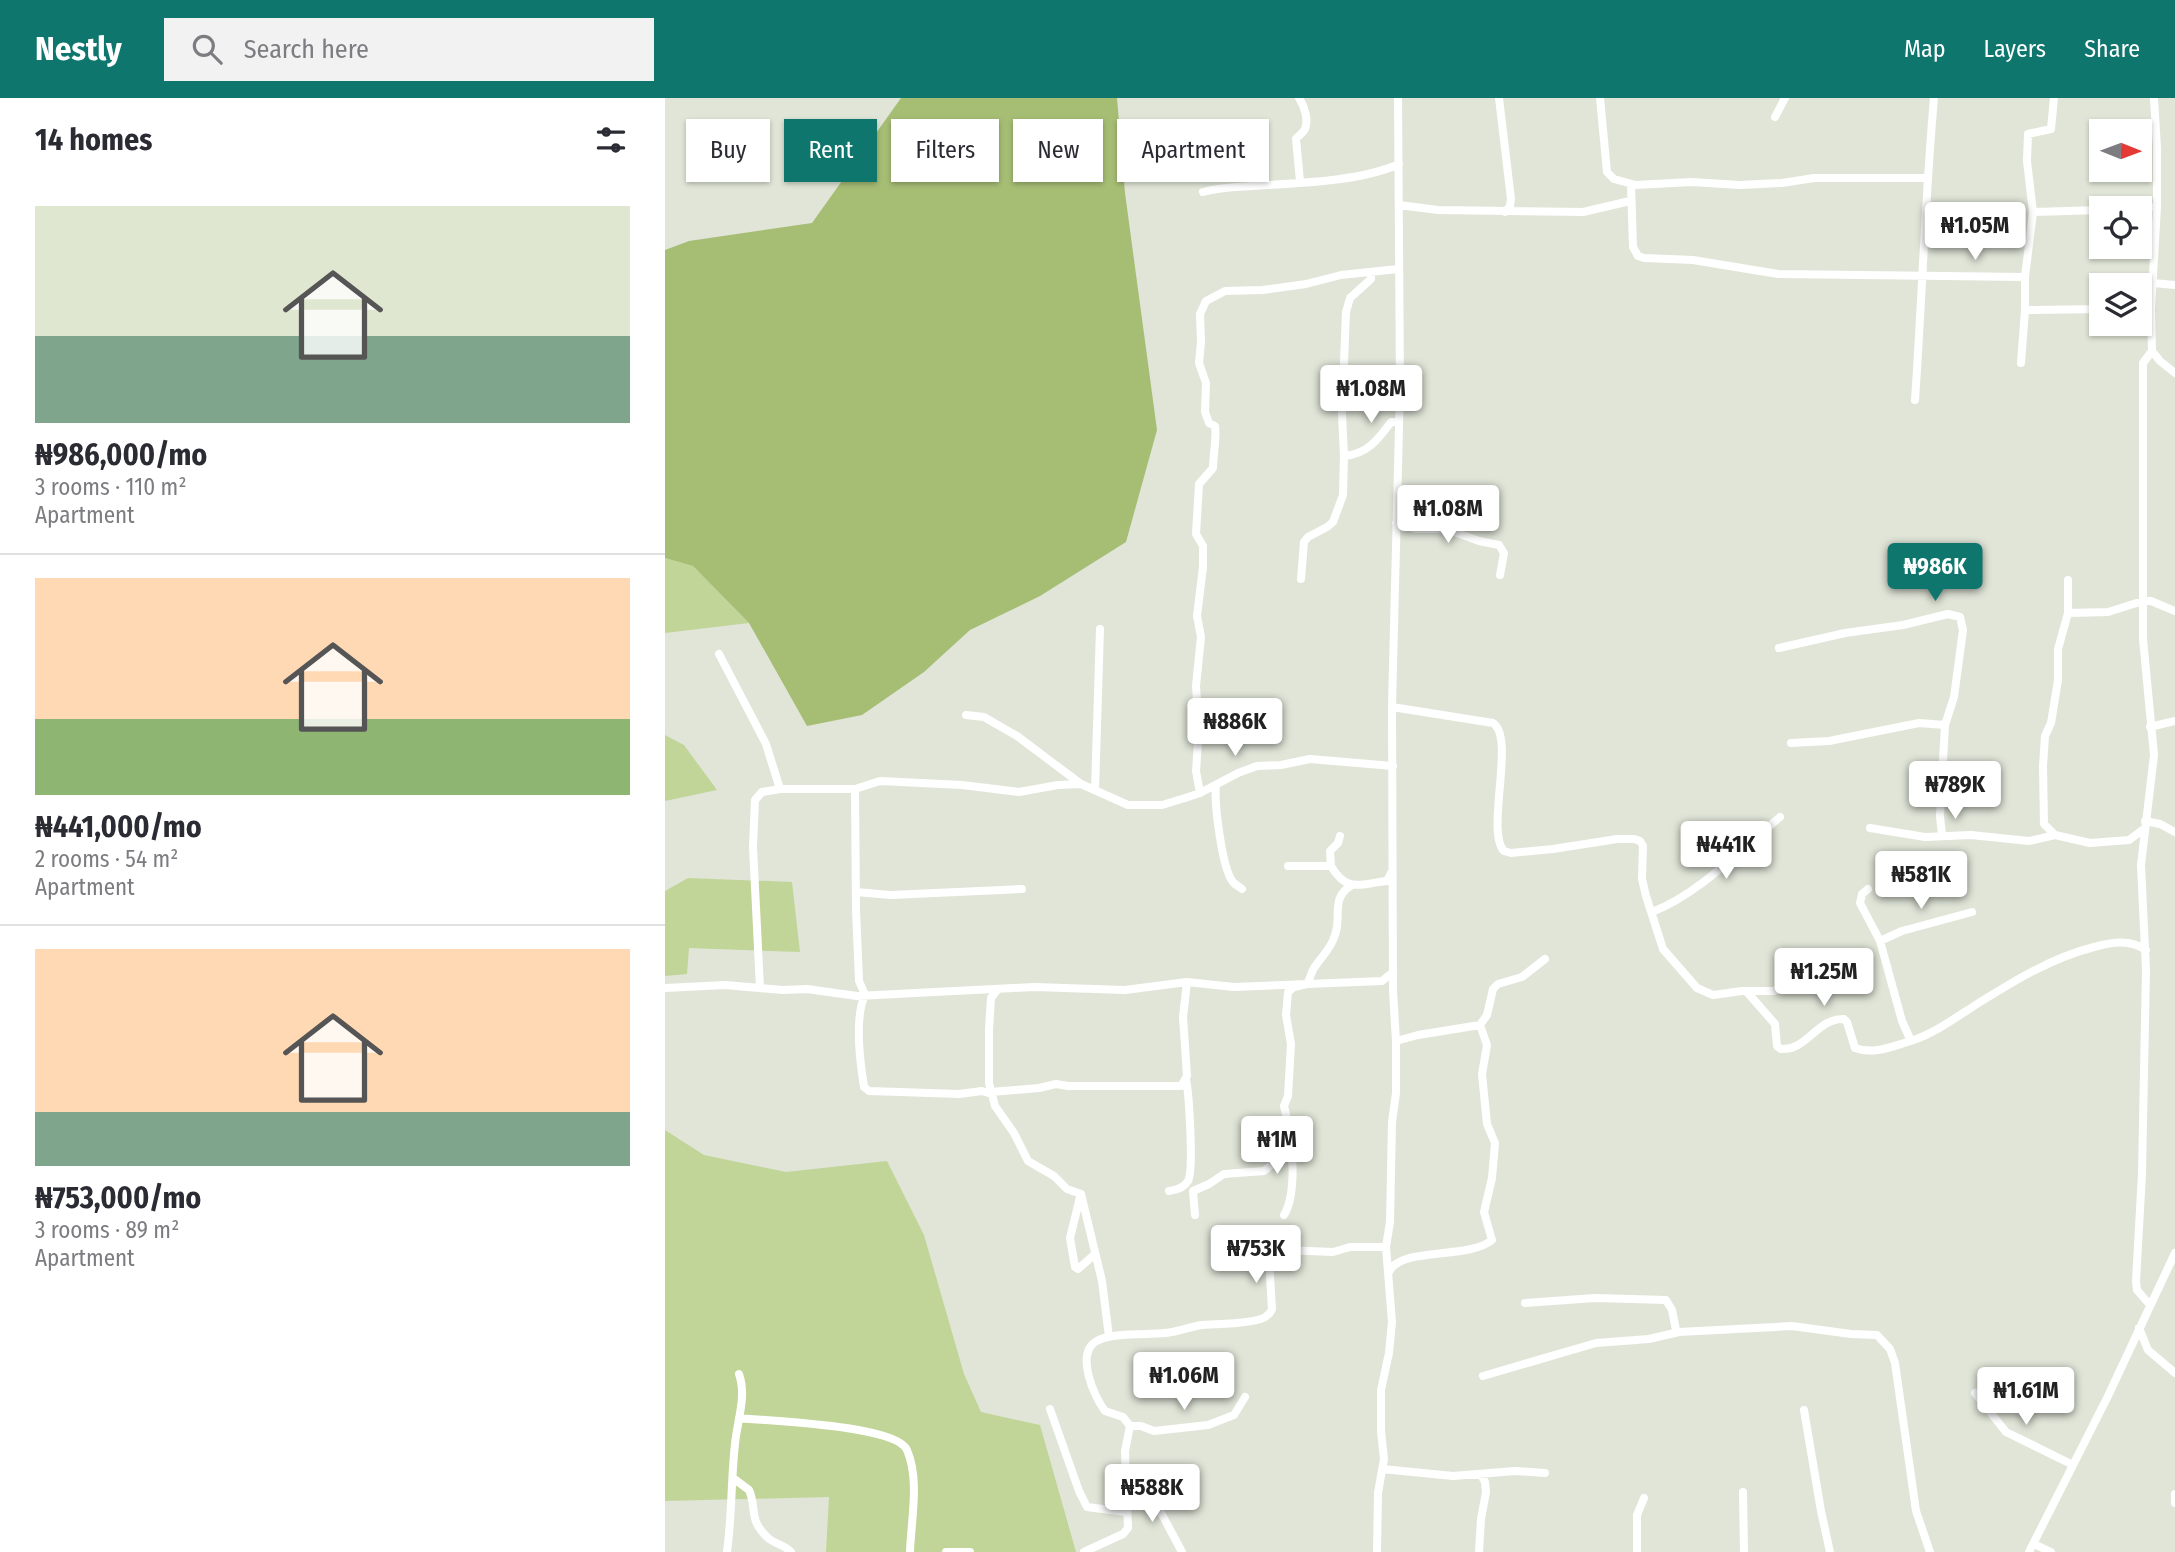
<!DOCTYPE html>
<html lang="en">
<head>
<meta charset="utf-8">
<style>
	body { margin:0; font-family:"Fira Sans Condensed",sans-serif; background:#f2f2f3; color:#2b2b33; height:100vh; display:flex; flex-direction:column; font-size:26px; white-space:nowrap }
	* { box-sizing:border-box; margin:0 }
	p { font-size:23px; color:#7c7c81 }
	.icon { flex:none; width:38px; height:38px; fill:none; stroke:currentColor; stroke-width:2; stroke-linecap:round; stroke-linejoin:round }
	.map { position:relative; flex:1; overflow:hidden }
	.drawer { display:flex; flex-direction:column; background:#fff; width:665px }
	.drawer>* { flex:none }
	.top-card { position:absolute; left:21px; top:21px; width:665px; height:63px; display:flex; gap:14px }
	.needle { width:46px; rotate:91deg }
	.fabs { position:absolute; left:1424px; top:21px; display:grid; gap:14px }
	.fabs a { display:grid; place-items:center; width:63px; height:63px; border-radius:0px; background:#fff; box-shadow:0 2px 5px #0004; font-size:35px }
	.price { position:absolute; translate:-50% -60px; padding:0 16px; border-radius:7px; background:#fff; color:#222; font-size:23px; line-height:46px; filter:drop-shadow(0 2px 4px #0008) }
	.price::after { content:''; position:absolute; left:50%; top:42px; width:21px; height:16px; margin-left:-10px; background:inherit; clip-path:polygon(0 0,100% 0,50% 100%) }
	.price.active { background:#0f766e; color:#fff }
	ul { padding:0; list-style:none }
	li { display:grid; align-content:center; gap:14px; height:371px; padding:0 35px }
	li+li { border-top:2px solid #e1e1e2 }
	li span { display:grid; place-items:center; height:217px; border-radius:0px; color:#555 }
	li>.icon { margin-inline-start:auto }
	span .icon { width:126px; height:126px; fill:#fffc; stroke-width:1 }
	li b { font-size:30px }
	h2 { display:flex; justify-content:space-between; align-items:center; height:84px; padding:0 35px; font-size:30px }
	.tag { padding:0 24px; border-radius:0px; background:#fff; box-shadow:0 2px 5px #0004; font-size:24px; line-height:63px }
	.tag.active { background:#0f766e; color:#fff }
	header { display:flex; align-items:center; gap:42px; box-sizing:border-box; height:98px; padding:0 35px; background:#0f766e; color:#fff }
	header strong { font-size:33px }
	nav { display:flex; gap:38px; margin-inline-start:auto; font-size:24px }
	.search { width:490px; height:63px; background:#f2f2f3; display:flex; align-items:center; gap:18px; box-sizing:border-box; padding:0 24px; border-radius:0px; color:#7c7c81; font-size:26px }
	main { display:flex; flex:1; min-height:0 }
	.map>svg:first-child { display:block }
</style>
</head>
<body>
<header>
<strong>Nestly</strong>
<div class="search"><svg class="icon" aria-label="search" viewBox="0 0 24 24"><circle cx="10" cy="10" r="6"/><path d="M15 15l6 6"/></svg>Search here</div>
<nav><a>Map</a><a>Layers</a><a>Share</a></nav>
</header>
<main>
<section class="drawer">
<h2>14 homes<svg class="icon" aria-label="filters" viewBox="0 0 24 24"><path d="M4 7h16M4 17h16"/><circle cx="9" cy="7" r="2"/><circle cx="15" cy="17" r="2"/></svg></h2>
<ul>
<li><span style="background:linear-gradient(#dfe7d0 60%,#7fa58c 0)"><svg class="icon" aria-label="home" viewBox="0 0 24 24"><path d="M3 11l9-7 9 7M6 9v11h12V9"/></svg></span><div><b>₦986,000/mo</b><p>3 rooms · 110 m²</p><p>Apartment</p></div></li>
<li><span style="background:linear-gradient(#ffd9b3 65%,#8fb573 0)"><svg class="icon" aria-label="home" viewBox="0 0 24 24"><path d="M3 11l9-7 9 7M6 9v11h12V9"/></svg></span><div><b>₦441,000/mo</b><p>2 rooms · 54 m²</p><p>Apartment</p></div></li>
<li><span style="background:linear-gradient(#ffd9b3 75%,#7fa58c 0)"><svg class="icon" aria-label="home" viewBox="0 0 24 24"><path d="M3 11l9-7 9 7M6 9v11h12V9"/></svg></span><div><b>₦753,000/mo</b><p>3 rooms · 89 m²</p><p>Apartment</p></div></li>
</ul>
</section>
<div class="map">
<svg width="1510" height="1454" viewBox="0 0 1510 1454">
	<rect width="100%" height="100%" fill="#e0e5d8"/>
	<!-- green -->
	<path fill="#c1d598" d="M 0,460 L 28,468 L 84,525 L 0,535 Z
		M 0,637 L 19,647 L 52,692 L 0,703 Z
		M 23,780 L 127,784 L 135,854 L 24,850 L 22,876 L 0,878 L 0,793 Z
		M 0,1032 L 39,1057 L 121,1074 L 222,1063 L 259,1137 L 299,1276 L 316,1314 L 375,1327 L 411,1454 L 161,1454 L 164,1399 L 0,1403 Z"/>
	<!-- forest -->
	<path fill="#a6bd74" d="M 236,0 L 452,0 L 460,95 L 492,332 L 461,444 L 375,498 L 305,532 L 259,574 L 197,617 L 142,628 L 84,525 L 28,468 L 0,460 L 0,152 L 24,143 L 147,125 Z"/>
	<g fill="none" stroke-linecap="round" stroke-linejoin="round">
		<!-- minor -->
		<path stroke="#fff" stroke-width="8" d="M 634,0 C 639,8 644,21 640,31 C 638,35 634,37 631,41 L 635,83
			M 834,0 L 846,101 L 845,108 L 840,114
			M 935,0 L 942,74 L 949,81 L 971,87 L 1026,84 L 1075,87 L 1117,85 L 1149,80 L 1261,80
			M 1489,0 L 1492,50 L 1492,109 L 1486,211 L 1487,253 L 1495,263 L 1510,275
			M 1110,19 L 1120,0
			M 966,86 L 968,149 L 973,158 L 979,160 L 1028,162 L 1113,176 L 1360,179
			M 538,94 C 555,89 570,89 587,88 C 631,85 694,84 734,66
			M 734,107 L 773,112 L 918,114 L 965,103
			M 1467,110 L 1492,109
			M 1368,114 L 1437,112
			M 1488,185 L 1510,187
			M 1475,211 L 1486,211
			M 1360,212 L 1437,211
			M 1356,265 L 1360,212 L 1360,179 L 1368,114 L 1362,63 L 1363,36 L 1386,31 L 1389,0
			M 1250,302 C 1257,202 1260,101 1269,0
			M 679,358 C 702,356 713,342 726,324 L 733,324
			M 731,425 L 751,431 L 781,431 L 814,443 L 834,447 L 839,455 L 835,477
			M 636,481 L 639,444 L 643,439 L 662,429 L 668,424 L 678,397 L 679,358 L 677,315 L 681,214 L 685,200 L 706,181 L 706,174
			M 1403,482 L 1403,515 L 1393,551 L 1393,582 L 1386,625 L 1380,638 L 1378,668 L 1379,726 L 1390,737 L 1425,745 L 1464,742 L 1479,731
			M 1403,515 L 1443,514 L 1478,503 L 1486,503 L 1510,513
			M 1114,550 L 1180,535 L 1238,527 L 1283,516 L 1295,519 L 1298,532 L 1289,599 L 1280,627 L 1275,718 L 1277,737
			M 54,556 L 101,646 L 115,691
			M 727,609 L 828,625 C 851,640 820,733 839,753 L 846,755 L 888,751 L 952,741 L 969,741 L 975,743 L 978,748 L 977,781 L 981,798 L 998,851 L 1032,890 L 1048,897 L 1077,893 L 1109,893 L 1114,891 L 1120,884 L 1119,858
			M 301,617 L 319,619 L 352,638 L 416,686 L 463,707 L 497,707 L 520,700 L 535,695 L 573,675 L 592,668 L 616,667 L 645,661 L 728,668
			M 1485,629 L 1510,623
			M 1126,645 L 1164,643 L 1254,625 L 1280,627
			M 551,687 C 549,705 557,771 568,784 C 570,787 574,788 577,791
			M 190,691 L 191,812 L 194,883 L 200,897 C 189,920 195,964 199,989 L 204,993 L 294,996 L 317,993 L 327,996
			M 430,692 L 435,531
			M 535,695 L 531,673 L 534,630 L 531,588 L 536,539 L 532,518 L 538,469 L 538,448 L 531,436 L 534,386 L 548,370 C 548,358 552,338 550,328 L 544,325 L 540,314 L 541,285 L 534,265 L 536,244 L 535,216 L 541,203 L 560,193 L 598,192 L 641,186 L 676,177 L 733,171
			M 1480,723 L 1495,726 L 1510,734
			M 1205,730 L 1260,739 L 1306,737 L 1364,743 L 1390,737
			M 623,768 L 666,768 C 682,795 694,786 722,783 L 726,775
			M 666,768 L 665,753 L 673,745 L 675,738
			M 1203,791 L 1197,796 L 1195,805 L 1215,843 L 1237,923 L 1246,943 C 1270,935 1290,920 1312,906 C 1349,883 1386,860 1429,849 C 1447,844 1465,841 1481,852
			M 191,794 L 226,797 L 357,791
			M 987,814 C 1034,796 1076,751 1115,719
			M 1215,843 L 1237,833 L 1307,814
			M 0,890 L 60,887 L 118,892 L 142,891 L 192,898 L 369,889 L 460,892 L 522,884 L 569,889 L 717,883 L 728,874
			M 95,890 L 88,749 L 90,702 L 97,694 L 115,691 L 190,691 L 215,683 L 297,687 L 354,694 L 393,687 L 416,686
			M 332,892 L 326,900 L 324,932 L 324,985 L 330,1008 L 349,1035 L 363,1063 L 389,1078 L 402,1091 L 416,1096
			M 1082,894 L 1110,926 L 1112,948 L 1116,951 C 1142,953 1152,920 1179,921 L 1182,924 L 1190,950 C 1209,957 1228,948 1246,943
			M 731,943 L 753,937 L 815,927 L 822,917 L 828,891 L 833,886 L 857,879 L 880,861
			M 326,994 L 374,990 L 391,986 L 403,988 L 516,988 L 522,978 L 518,919 L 522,884
			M 504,1093 C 512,1092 519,1090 523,1083 C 529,1073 524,995 521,982
			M 416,1096 L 437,1183 L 444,1239
			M 415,1099 L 405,1140 L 410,1169 L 413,1171 L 430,1156
			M 530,1117 L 528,1093 L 544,1086 L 559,1076 L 599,1073 L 605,1068 L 621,1040 L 623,1025 L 619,1008 L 623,998 L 626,946 L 621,917 L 623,894 L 629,889 L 642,886 C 645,881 646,875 649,870 C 656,859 666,851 670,837 C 677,818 665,800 687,787
			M 619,1117 C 629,1101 631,1056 621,1040
			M 724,1174 C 736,1148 803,1162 827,1142 L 819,1114 L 827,1080 L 830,1045 L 822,1026 L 817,976 L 822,947 L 815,927
			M 860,1205 L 930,1200 L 1001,1202 L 1007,1212 L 1011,1232 L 1014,1234 L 1127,1228 L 1186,1236 L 1212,1237 L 1225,1251 L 1230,1265 L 1251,1413 L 1265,1454
			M 1485,1207 L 1472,1192 L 1471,1183 L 1477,1076 L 1481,872 L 1476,767 L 1489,657 L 1478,541 L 1478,265 L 1487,253
			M 1474,1230 L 1483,1252 L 1510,1275
			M 818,1278 L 931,1245 L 984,1241 L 1014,1234
			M 1310,1295 L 1341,1334 L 1408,1367
			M 385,1311 L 414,1393 L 422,1409 L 461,1414
			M 1139,1312 L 1156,1413 L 1165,1454
			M 74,1320 C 103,1323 231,1327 242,1352 C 255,1382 246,1422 245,1454
			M 465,1328 L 458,1319 L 440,1313 C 429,1299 411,1257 430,1244 C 444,1234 482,1237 500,1235 C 512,1234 524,1229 537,1227 C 556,1225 577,1227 596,1221 C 602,1219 605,1216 607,1211 L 604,1161 L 610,1154 L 617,1152 L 668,1154 L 685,1149 L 721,1149
			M 465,1328 L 476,1328 L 489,1333 L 543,1327 L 569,1317 L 580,1299
			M 717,1371 L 788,1378 L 850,1373 L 880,1375
			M 461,1377 L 485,1394 L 517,1454
			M 68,1380 L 84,1392 C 92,1409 83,1421 102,1439 C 109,1446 119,1446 126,1454
			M 1078,1394 L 1079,1454
			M 1510,1396 L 1510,1405
			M 1369,1446 L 1386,1454
			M 62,1454 C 67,1418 66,1382 70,1346 C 72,1323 82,1299 74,1276
			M 281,1454 L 305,1454
			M 419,1454 L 458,1436 L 463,1430 L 460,1353 L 465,1328
			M 712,1454 L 713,1395 L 719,1361 L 716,1333 L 716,1292 L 724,1255 L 727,1224 L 721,1149 L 725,1124 L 727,1024 L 731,995 L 731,943 L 728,893 L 727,609 L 735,289 L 733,0
			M 814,1454 L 816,1421 L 821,1394 L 820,1384 L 816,1377
			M 972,1454 L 972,1417 L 979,1400
			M 1364,1454 L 1443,1298 L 1510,1155"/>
	</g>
</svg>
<div class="fabs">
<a><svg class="needle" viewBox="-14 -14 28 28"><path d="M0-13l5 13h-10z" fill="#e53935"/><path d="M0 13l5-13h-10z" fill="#7c7c81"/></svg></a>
<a><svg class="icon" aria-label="locate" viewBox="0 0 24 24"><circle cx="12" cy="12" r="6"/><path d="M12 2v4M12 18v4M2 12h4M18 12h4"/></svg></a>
<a><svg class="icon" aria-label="layers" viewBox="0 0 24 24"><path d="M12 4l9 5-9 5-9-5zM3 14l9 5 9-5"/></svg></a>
</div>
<b class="price" style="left:1310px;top:164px">₦1.05M</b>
<b class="price" style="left:706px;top:327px">₦1.08M</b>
<b class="price" style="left:783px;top:447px">₦1.08M</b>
<b class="price active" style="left:1270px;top:505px">₦986K</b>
<b class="price" style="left:570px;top:660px">₦886K</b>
<b class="price" style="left:1290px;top:723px">₦789K</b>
<b class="price" style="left:1061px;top:783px">₦441K</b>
<b class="price" style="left:1256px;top:813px">₦581K</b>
<b class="price" style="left:1159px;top:910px">₦1.25M</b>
<b class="price" style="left:612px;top:1078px">₦1M</b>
<b class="price" style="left:591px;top:1187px">₦753K</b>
<b class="price" style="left:519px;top:1314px">₦1.06M</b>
<b class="price" style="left:1361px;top:1329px">₦1.61M</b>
<b class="price" style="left:487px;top:1426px">₦588K</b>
<div class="top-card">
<a class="tag">Buy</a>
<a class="tag active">Rent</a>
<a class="tag">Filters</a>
<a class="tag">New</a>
<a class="tag">Apartment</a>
</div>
</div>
</main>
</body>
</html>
